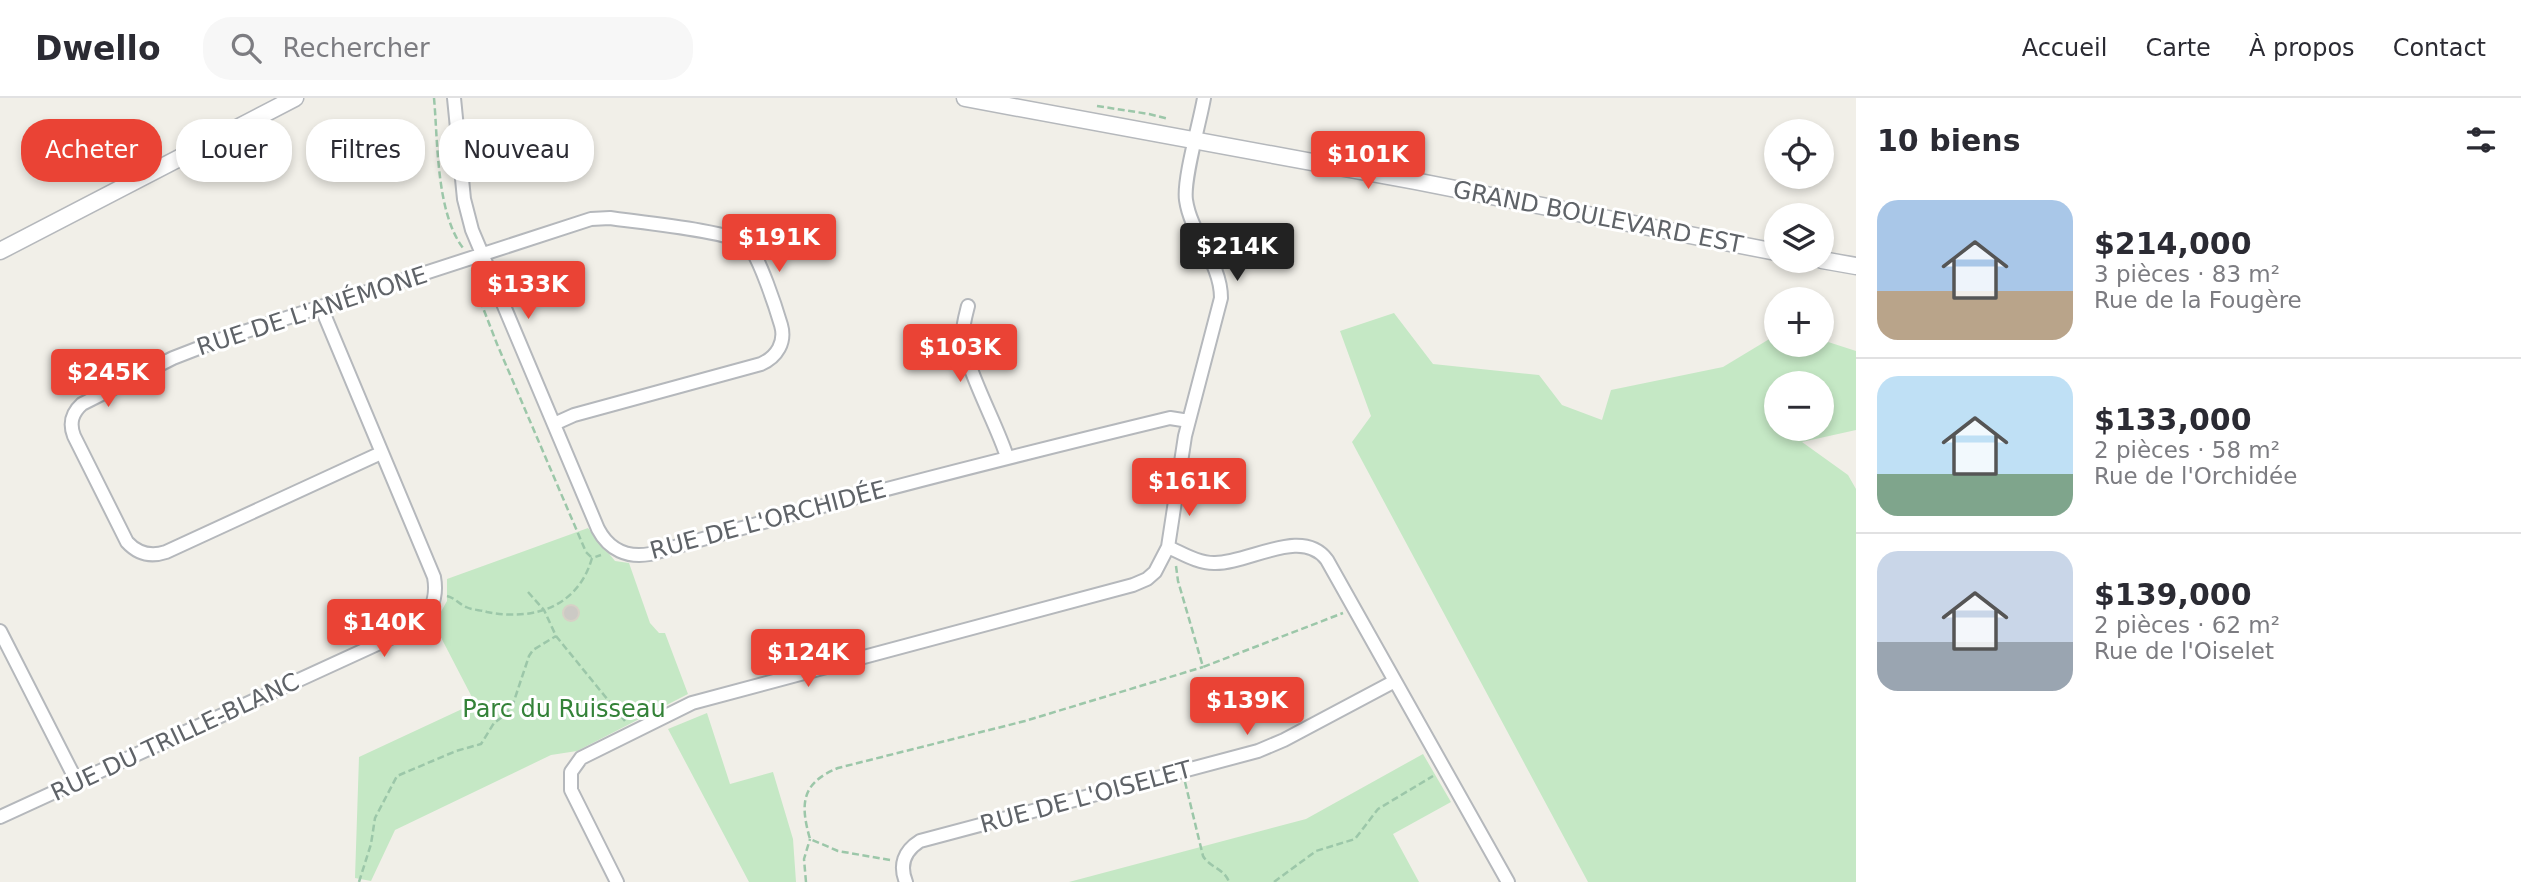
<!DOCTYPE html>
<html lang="fr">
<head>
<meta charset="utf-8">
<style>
	body { margin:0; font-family:"DejaVu Sans",sans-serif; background:#f7f7f7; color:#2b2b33; height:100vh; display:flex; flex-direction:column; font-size:26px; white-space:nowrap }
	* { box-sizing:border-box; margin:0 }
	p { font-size:23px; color:#7c7c81 }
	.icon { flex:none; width:38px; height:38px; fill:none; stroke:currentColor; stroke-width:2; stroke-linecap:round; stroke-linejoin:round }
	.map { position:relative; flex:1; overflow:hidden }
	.panel { display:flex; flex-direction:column; background:#fff; width:665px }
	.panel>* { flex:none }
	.banner { position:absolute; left:21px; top:21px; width:665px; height:63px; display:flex; gap:14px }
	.buttons { position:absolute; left:1764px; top:21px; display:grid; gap:14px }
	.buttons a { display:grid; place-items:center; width:70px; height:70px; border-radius:50%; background:#fff; box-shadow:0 4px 10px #0003; font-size:35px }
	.price { position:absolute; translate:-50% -60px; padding:0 16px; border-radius:7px; background:#ea4335; color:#fff; font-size:23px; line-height:46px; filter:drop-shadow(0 2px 4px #0008) }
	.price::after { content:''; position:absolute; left:50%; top:42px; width:21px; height:16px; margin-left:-10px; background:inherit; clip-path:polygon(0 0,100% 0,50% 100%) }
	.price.on { background:#222; color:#fff }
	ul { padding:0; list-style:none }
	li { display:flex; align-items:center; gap:21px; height:175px; padding:0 21px }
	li+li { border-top:2px solid #e1e1e2 }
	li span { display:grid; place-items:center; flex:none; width:196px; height:140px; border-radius:21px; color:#555 }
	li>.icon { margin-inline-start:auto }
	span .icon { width:84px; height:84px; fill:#fffc; stroke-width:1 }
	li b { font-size:30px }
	h2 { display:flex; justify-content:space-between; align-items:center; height:84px; padding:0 21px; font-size:30px }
	.tag { padding:0 24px; border-radius:28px; background:#fff; box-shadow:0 4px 10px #0003; font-size:24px; line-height:63px }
	.tag.on { background:#ea4335; color:#fff }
	header { display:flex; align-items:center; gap:42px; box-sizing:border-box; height:98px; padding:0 35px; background:#fff; border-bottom:2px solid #e1e1e2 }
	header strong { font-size:33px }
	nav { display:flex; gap:38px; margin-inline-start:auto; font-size:24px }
	.search { width:490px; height:63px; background:#f7f7f7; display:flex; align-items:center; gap:18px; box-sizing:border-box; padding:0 24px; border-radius:28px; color:#7c7c81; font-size:26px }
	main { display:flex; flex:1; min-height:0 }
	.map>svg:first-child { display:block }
</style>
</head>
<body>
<header>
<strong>Dwello</strong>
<div class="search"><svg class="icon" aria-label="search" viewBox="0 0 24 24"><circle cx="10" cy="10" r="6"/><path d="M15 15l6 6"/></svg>Rechercher</div>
<nav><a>Accueil</a><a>Carte</a><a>À propos</a><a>Contact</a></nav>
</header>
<main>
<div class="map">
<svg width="1856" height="784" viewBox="0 0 1856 784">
	<rect width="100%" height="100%" fill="#f1efe8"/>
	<!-- green -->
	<path fill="#c5e8c5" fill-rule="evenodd" d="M 1394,215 L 1433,266 L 1539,277 L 1562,307 L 1602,322 L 1611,292 L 1723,269 L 1776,237 L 1776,247 L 1822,247 L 1822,242 L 1856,253 L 1856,332 L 1802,344 L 1848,377 L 1856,391 L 1856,784 L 1588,784 L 1352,344 L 1371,318 L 1340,233 ZM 1822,285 L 1822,331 L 1776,331 L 1776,285 Z
		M 588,430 L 615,463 L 629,465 L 650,525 L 659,535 L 665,535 L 688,596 L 577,653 L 551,657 L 395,732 L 371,783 L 355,780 L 359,659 L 475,605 L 434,526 L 447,503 L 447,481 Z
		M 707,615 L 730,686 L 773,674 L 793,741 L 796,784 L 749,784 L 668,631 Z
		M 1423,656 L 1451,704 L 1393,736 L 1419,784 L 1069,784 L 1306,721 Z"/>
	<!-- building -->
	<path fill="#cccac5" stroke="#d6d1c6" stroke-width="2" d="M563 515a8 8 0 1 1 16 0a8 8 0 1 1-16 0Z"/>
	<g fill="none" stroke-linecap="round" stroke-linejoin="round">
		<!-- minor casing -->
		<g stroke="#b5b8bc" stroke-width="16">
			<path id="minor" d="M 454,0 L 464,101 L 472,132 L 598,431 C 609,452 628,460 650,456 C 823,406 996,362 1170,320 L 1189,323
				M 968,208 C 966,216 963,226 963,235 C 962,265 997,326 1007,359
				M 381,355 L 166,454 C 151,459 138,456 127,444 L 74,338 C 69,325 72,315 82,306 L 173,260 L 222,241 L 591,121 L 610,120 C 636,124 733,133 748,147 C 759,158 776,210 781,227 C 786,244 777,259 761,266 L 574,317 L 554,326
				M 0,533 L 77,684
				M 1395,583 L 1508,784
				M 0,719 L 410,531 C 430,520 438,501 434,479 L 321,209
				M 617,784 L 571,692 L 571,674 L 581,660 L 692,605 L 1133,487 L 1147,481 L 1155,474 L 1168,449 L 1185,338 L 1221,200 C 1221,164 1191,137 1186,102 C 1183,81 1200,24 1204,0
				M 906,784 C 899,767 904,753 920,743 L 1258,653 L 1284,642 L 1395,583 L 1327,462 C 1302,428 1248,466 1214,465 C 1197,465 1182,455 1168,449"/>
		</g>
		<!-- tertiary casing -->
		<g stroke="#b5b8bc" stroke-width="19">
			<path id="tertiary" d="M 965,0 L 1415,83 L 1776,154
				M 0,153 L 295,0
				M 1822,162 L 1856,168"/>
		</g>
		<!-- path -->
		<path stroke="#9cc7a9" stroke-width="2.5" stroke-dasharray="7 3.5" stroke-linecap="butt" d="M 434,0 C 438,44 436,114 463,150
			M 1097,8 L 1149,16 L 1169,21
			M 472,172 L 480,202 L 497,246 L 586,454 L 592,460
			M 1176,468 L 1178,483 L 1203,569 L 1343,515
			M 528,494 L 544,512 L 556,538 L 625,623
			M 447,498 C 455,500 459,506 466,509 C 472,512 481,512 487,514 C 534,523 578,509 592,460 L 601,457
			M 1185,684 L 1203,758 C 1210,770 1224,770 1229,784
			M 890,762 L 838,753 L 810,741 C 800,706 801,685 838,670 L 1025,623 L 1203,569
			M 359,784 L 371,746 L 375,720 L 397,678 L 456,653 L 481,646 L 494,625 L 506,616 L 513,606 L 529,558 L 533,552 L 556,538
			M 806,784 L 804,761 L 810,741
			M 1274,784 L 1316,753 L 1355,741 L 1378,711 L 1433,678"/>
		<!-- minor -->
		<use href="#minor" stroke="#fff" stroke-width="12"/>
		<!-- tertiary -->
		<use href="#tertiary" stroke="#fff" stroke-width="16"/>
	</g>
	<g text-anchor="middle" stroke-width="6" stroke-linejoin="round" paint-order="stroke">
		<!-- street labels -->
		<g font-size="24" fill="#5f6368" stroke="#fff">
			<text transform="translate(1598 119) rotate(11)" y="8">GRAND BOULEVARD EST</text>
			<text transform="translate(312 213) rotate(-18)" y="8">RUE DE L'ANÉMONE</text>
			<text transform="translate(768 422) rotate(-15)" y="8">RUE DE L'ORCHIDÉE</text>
			<text transform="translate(175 639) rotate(-25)" y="8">RUE DU TRILLE-BLANC</text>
			<text transform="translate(1086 699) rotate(-15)" y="8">RUE DE L'OISELET</text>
		</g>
		<!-- park labels -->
		<g font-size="24" fill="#348238" stroke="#fff">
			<text x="564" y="619">Parc du Ruisseau</text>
		</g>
	</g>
</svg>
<div class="buttons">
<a><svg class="icon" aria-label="locate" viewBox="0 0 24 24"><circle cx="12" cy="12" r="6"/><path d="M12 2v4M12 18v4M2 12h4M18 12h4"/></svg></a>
<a><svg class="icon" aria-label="layers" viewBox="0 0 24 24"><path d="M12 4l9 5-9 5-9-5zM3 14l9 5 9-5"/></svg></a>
<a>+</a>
<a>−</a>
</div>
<b class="price" style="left:1368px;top:93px">$101K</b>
<b class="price" style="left:779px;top:176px">$191K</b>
<b class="price on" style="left:1237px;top:185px">$214K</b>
<b class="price" style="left:528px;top:223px">$133K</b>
<b class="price" style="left:960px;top:286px">$103K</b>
<b class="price" style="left:108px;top:311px">$245K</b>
<b class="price" style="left:1189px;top:420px">$161K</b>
<b class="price" style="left:384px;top:561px">$140K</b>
<b class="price" style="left:808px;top:591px">$124K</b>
<b class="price" style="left:1247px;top:639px">$139K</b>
<div class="banner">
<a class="tag on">Acheter</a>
<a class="tag">Louer</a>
<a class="tag">Filtres</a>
<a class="tag">Nouveau</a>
</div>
</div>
<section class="panel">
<h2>10 biens<svg class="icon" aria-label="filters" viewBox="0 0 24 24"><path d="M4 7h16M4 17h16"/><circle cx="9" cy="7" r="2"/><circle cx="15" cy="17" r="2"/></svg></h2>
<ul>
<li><span style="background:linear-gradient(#a9c7e8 65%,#b9a48a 0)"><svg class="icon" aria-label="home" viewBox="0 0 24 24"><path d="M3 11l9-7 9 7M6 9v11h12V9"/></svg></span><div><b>$214,000</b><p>3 pièces · 83 m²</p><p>Rue de la Fougère</p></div></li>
<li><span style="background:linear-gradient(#bfe0f5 70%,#7fa58c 0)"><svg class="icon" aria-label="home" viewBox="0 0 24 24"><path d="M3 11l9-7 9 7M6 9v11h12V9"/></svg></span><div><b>$133,000</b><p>2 pièces · 58 m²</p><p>Rue de l'Orchidée</p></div></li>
<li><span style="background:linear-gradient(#c9d6e8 65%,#9aa5b1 0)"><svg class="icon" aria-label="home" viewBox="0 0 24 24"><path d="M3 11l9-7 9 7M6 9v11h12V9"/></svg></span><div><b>$139,000</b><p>2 pièces · 62 m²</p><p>Rue de l'Oiselet</p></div></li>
</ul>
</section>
</main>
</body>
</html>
